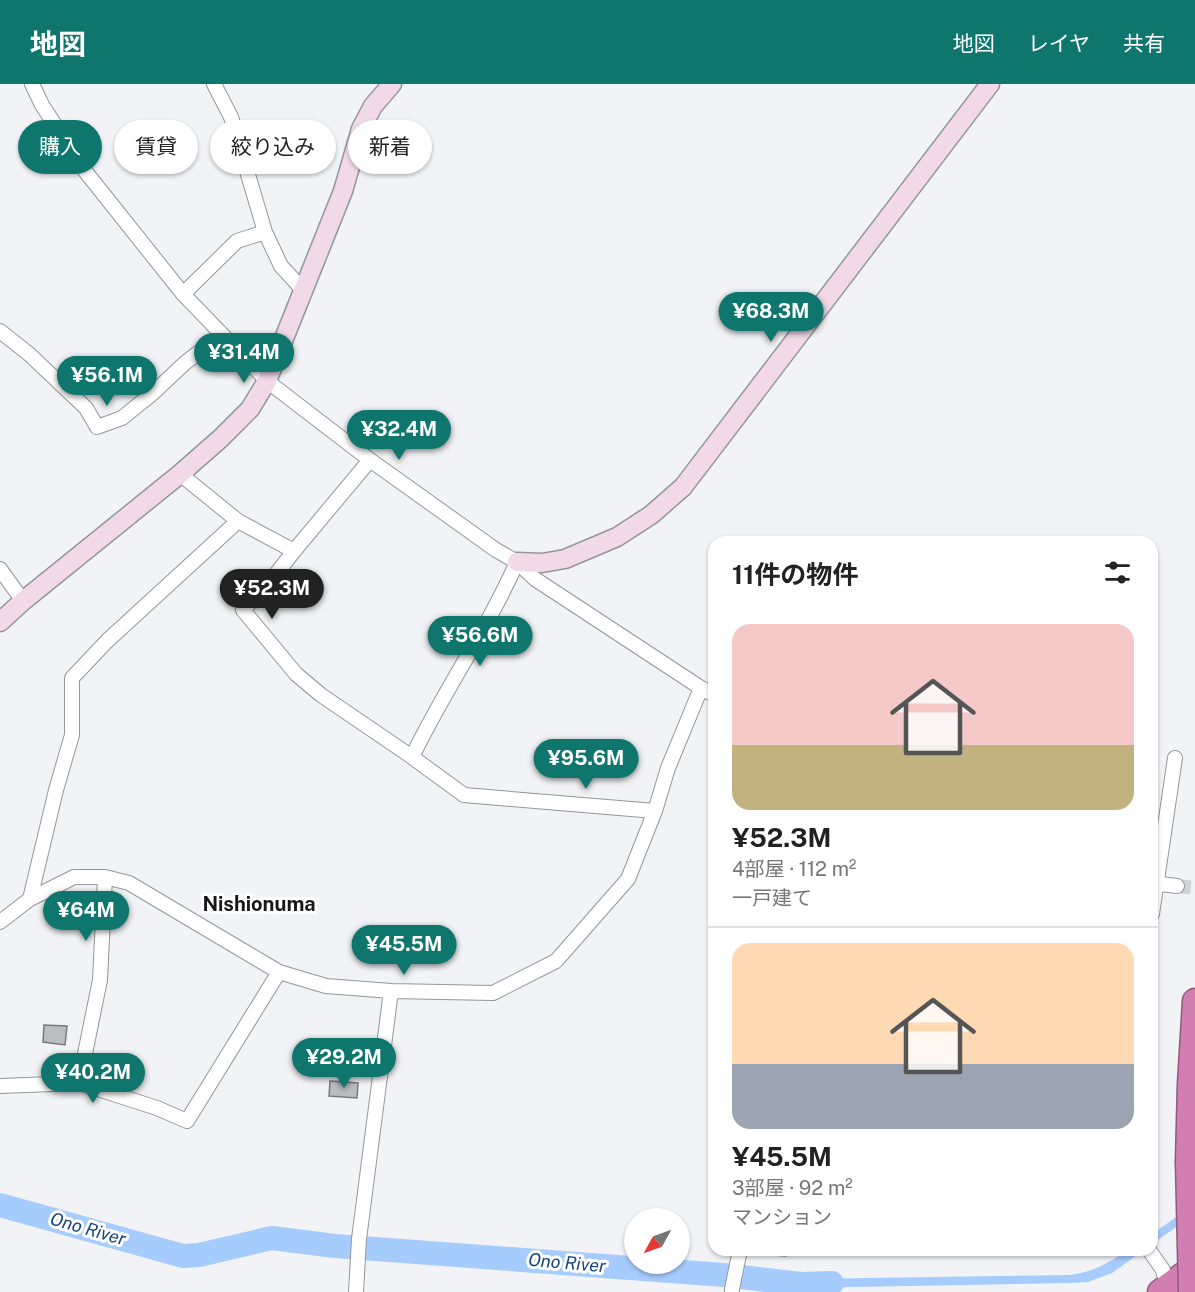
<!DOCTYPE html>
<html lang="ja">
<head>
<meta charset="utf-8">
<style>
	body { margin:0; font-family:"Public Sans","Noto Sans JP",sans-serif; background:#f2f2f2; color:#222; height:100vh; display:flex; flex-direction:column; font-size:22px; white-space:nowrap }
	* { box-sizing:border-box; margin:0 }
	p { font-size:20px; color:#767676 }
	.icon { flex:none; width:33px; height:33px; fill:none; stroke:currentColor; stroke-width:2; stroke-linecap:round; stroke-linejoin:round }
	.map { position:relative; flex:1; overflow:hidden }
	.details { position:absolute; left:708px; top:452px; width:450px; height:720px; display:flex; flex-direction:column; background:#fff; border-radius:18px; box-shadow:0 2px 4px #0004 }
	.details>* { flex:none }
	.hud { position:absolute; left:18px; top:36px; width:570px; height:54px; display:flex; gap:12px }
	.needle { width:39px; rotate:230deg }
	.buttons { position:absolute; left:624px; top:1124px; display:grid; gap:12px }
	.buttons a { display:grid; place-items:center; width:66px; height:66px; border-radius:50%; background:#fff; box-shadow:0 2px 4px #0004; font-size:30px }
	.price { position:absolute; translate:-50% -51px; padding:0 14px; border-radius:21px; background:#0f766e; color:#fff; font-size:20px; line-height:39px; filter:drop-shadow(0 2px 3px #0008) }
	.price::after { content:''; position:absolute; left:50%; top:36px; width:18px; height:14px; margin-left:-9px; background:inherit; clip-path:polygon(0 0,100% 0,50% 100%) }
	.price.selected { background:#222; color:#fff }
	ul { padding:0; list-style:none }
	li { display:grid; align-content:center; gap:12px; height:318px; padding:0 24px }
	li+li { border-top:2px solid #e0e0e0 }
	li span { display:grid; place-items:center; height:186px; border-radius:18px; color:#555 }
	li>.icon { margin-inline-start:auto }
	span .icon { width:108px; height:108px; fill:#fffc; stroke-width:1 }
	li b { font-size:26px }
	h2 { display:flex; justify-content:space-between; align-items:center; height:72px; padding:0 24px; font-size:26px }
	.pill { padding:0 21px; border-radius:27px; background:#fff; box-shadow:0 2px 4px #0004; font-size:21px; line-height:54px }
	.pill.selected { background:#0f766e; color:#fff }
	header { display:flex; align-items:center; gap:36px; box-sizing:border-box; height:84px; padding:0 30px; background:#0f766e; color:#fff }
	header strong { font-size:28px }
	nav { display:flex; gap:33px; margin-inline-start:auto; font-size:21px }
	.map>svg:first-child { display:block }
</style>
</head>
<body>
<header>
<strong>地図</strong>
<nav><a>地図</a><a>レイヤ</a><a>共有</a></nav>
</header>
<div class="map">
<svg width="1195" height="1208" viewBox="0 0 1195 1208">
	<rect width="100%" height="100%" fill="#f2f3f6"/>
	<!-- water -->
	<path fill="#a6cbfd" d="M 1195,1120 L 1195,1130 L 1152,1160 L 1152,1150 Z
		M 1128,1166 L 1144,1166 L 1112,1189 L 1088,1198 L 1070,1199 L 801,1204 L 801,1195 L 1070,1191 C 1094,1188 1108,1179 1128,1166 Z"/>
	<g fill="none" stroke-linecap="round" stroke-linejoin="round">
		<!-- river -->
		<path stroke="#a6cbfd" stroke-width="24" d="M 0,1121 L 183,1172 L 199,1171 L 272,1154 L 335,1162 L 724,1191 L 801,1200 L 832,1199"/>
	</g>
	<!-- building -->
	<path fill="#bcbdc0" stroke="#7a7b7e" stroke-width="1.5" d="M 44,941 L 67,942 L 65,961 L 43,958 Z
		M 330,997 L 358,999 L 357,1014 L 329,1012 Z
		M 776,1166 L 786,1166 L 786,1172 L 775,1171 Z"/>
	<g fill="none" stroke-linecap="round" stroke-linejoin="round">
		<!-- street-tunnel -->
		<path stroke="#d1d2d5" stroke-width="14" stroke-dasharray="14 7" stroke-linecap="butt" d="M 1177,802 L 1195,804"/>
		<!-- street casing -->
		<g stroke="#959699" stroke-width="16">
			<path id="street" d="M 32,0 L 42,21 L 85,87 L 183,210 L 267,297 L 370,376 L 496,466 L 517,478 L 535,495 L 701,604 L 714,611
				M 214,0 L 231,33 L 265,148 L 281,182 L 303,206
				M 183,210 L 237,157 L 265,148
				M 0,247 L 29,270 L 86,324 L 97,343 L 122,334 L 153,309 L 185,279 L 221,251
				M 370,376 L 294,467 L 269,499 L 243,526 L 296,590 L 321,611 L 412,673 L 464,711 L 655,727 L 668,684 L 701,604
				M 180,390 L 238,437 L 294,467
				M 0,485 L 23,517
				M 412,673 C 444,606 487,546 517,478
				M 105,793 L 129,799 L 279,888 L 326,902 L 391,907 L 493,909 L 556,877 L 628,795 L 655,727
				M 1152,799 L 1177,802
				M 30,815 L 56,706 L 72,651 L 72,594 L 107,557 L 238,437
				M 1152,830 L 1175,674
				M 0,838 L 30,815 L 74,793 L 105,793 L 100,896 L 79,999
				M 0,1002 L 79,999 L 157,1024 L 187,1037 L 279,888
				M 1149,1166 L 1163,1186 L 1168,1206
				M 356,1208 L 359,1155 L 391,907
				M 732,1208 L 732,1205 L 740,1166"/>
		</g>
		<!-- secondary casing -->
		<g stroke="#959699" stroke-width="21">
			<path id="secondary" d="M 517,478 L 542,479 L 565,475 L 617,453 L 651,431 L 683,403 L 990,0
				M 0,538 L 23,517 L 180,390 L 221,354 L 250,325 L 267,297 L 343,107 L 361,45 L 373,22 L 392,0"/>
		</g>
		<!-- highway casing -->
		<g stroke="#905b7c" stroke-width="27">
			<path id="highway" d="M 1188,1077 L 1190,1000 L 1195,917
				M 1160,1208 L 1195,1182"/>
		</g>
		<!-- street -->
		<use href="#street" stroke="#fff" stroke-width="14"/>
		<!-- secondary -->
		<use href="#secondary" stroke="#f1d9e8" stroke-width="18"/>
		<!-- highway -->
		<use href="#highway" stroke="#d17fb1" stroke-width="24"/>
		<!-- highway-bridge casing -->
		<g stroke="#905b7c" stroke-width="27" stroke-linecap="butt">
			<path id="highway-bridge" d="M 1188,1077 L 1191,1208"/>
		</g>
		<!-- highway-bridge -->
		<use href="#highway-bridge" stroke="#d17fb1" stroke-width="24"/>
	</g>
	<g text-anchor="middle" stroke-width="6" stroke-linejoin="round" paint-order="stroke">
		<!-- water labels -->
		<g font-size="18" font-style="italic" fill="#164680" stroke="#fff">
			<text transform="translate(88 1145) rotate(16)" y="6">Ono River</text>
			<text transform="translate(567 1179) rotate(5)" y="6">Ono River</text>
		</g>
		<!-- quarter labels -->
		<g font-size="20" font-weight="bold" fill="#181819" stroke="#fff">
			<text x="259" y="827">Nishionuma</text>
		</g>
	</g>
</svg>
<div class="buttons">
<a><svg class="needle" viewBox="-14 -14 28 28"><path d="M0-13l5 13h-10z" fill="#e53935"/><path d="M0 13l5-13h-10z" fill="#767676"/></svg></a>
</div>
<b class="price" style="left:771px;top:259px">¥68.3M</b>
<b class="price" style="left:244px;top:300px">¥31.4M</b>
<b class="price" style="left:107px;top:323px">¥56.1M</b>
<b class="price" style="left:399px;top:377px">¥32.4M</b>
<b class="price selected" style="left:272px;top:536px">¥52.3M</b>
<b class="price" style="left:480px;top:583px">¥56.6M</b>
<b class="price" style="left:586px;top:706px">¥95.6M</b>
<b class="price" style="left:86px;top:858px">¥64M</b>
<b class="price" style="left:404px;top:892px">¥45.5M</b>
<b class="price" style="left:344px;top:1005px">¥29.2M</b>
<b class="price" style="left:93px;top:1020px">¥40.2M</b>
<div class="hud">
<a class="pill selected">購入</a>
<a class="pill">賃貸</a>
<a class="pill">絞り込み</a>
<a class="pill">新着</a>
</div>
<section class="details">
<h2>11件の物件<svg class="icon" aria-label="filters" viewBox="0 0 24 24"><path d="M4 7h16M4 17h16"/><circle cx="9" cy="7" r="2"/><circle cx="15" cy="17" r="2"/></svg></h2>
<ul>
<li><span style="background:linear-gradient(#f6c9c9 65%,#c2b280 0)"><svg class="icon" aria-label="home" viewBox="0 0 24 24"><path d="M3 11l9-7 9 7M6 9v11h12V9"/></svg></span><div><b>¥52.3M</b><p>4部屋 · 112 m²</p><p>一戸建て</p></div></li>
<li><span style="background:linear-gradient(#ffd9b3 65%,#9aa5b1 0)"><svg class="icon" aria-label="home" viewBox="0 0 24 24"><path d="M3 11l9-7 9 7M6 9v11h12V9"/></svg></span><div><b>¥45.5M</b><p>3部屋 · 92 m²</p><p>マンション</p></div></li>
</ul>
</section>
</div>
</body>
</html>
